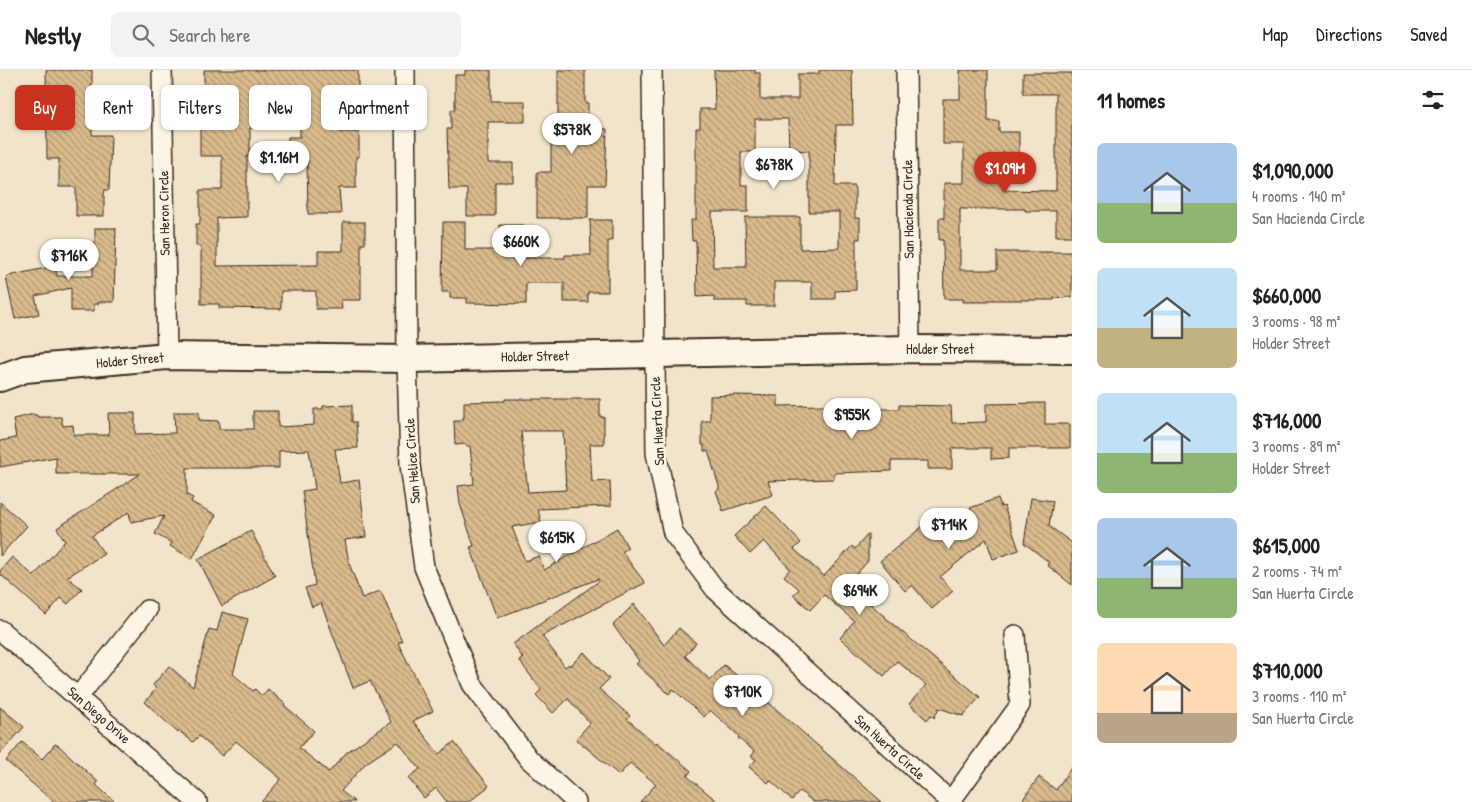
<!DOCTYPE html>
<html lang="en">
<head>
<meta charset="utf-8">
<style>
	body { margin:0; font-family:"Patrick Hand",sans-serif; background:#f2f2f2; color:#202124; height:100vh; display:flex; flex-direction:column; font-size:19px; white-space:nowrap }
	* { box-sizing:border-box; margin:0 }
	p { font-size:16px; color:#757577 }
	.icon { flex:none; width:28px; height:28px; fill:none; stroke:currentColor; stroke-width:2; stroke-linecap:round; stroke-linejoin:round }
	.map { position:relative; flex:1; overflow:hidden }
	.drawer { display:flex; flex-direction:column; background:#fff; width:400px }
	.drawer>* { flex:none }
	.top-card { position:absolute; left:15px; top:15px; width:475px; height:45px; display:flex; gap:10px }
	.price { position:absolute; translate:-50% -42px; padding:0 11px; border-radius:18px; background:#fff; color:#222; font-size:16px; line-height:32px; filter:drop-shadow(0 1px 2px #0008) }
	.price::after { content:''; position:absolute; left:50%; top:30px; width:15px; height:11px; margin-left:-8px; background:inherit; clip-path:polygon(0 0,100% 0,50% 100%) }
	.price.on { background:#c8321e; color:#fff }
	ul { padding:0; list-style:none }
	li { display:flex; align-items:center; gap:15px; height:125px; padding:0 25px }
	li span { display:grid; place-items:center; flex:none; width:140px; height:100px; border-radius:8px; color:#555 }
	li>.icon { margin-inline-start:auto }
	span .icon { width:60px; height:60px; fill:#fffc; stroke-width:1 }
	li b { font-size:21px }
	h2 { display:flex; justify-content:space-between; align-items:center; height:60px; padding:0 25px; font-size:21px }
	.tag { padding:0 18px; border-radius:8px; background:#fff; box-shadow:0 1px 4px #0004; font-size:18px; line-height:45px }
	.tag.on { background:#c8321e; color:#fff }
	header { display:flex; align-items:center; gap:30px; box-sizing:border-box; height:70px; padding:0 25px; background:#fff; border-bottom:1px solid #e0e0e0 }
	header strong { font-size:24px }
	nav { display:flex; gap:28px; margin-inline-start:auto; font-size:18px }
	.search { width:350px; height:45px; background:#f2f2f2; display:flex; align-items:center; gap:12px; box-sizing:border-box; padding:0 18px; border-radius:8px; color:#757577; font-size:19px }
	main { display:flex; flex:1; min-height:0 }
	.map>svg:first-child { display:block }
</style>
</head>
<body>
<header>
<strong>Nestly</strong>
<div class="search"><svg class="icon" aria-label="search" viewBox="0 0 24 24"><circle cx="10" cy="10" r="6"/><path d="M15 15l6 6"/></svg>Search here</div>
<nav><a>Map</a><a>Directions</a><a>Saved</a></nav>
</header>
<main>
<div class="map">
<svg width="1072" height="732" viewBox="0 0 1072 732">
	<defs>
		<pattern id="building-back-hatch" width="6" height="6" patternUnits="userSpaceOnUse" patternTransform="scale(1.25)"><rect width="6" height="6" fill="#dabb8d"/><path d="M-1 5l2 2M0 0l6 6M5-1l2 2" fill="none" stroke="#b29873"/></pattern>
	</defs>
	<rect width="100%" height="100%" fill="#f2e4cb"/>
	<filter id="ink" filterUnits="userSpaceOnUse"><feTurbulence type="fractalNoise" baseFrequency=".02" numOctaves="2"/><feDisplacementMap in="SourceGraphic" scale="10" xChannelSelector="R" yChannelSelector="G"/><feConvolveMatrix kernelMatrix="1 2 1 2 8 2 1 2 1" color-interpolation-filters="sRGB"/></filter>
	<g filter="url(#ink)">
		<!-- building -->
		<path fill="url(#building-back-hatch)" stroke="#3b2a1e" fill-rule="evenodd" d="M 46,0 L 92,0 L 92,65 L 111,65 L 109,120 L 105,120 L 104,124 L 104,146 L 76,146 L 76,117 L 59,117 L 59,89 L 47,89 Z
			M 204,0 L 358,0 L 358,21 L 339,21 L 340,62 L 359,62 L 359,87 L 356,87 L 356,118 L 339,118 L 341,144 L 308,144 L 307,88 L 300,88 L 300,85 L 289,85 L 288,67 L 300,67 L 300,31 L 262,31 L 262,58 L 250,58 L 250,86 L 247,86 L 247,147 L 217,148 L 217,196 L 318,195 L 318,181 L 343,181 L 343,152 L 365,152 L 365,174 L 361,174 L 361,230 L 341,230 L 342,239 L 316,239 L 316,221 L 281,221 L 281,239 L 219,238 L 219,234 L 201,234 L 201,176 L 196,176 L 196,154 L 200,154 L 200,120 L 222,120 L 222,86 L 200,86 L 200,56 L 204,56 Z
			M 465,0 L 491,0 L 491,31 L 525,31 L 525,52 L 488,52 L 488,93 L 513,93 L 513,112 L 495,112 L 495,146 L 467,146 L 467,119 L 449,119 L 447,59 L 451,59 L 451,40 L 455,40 L 455,5 L 465,5 Z
			M 558,0 L 585,0 L 585,33 L 588,33 L 588,59 L 607,59 L 605,115 L 588,115 L 588,148 L 537,148 L 537,102 L 551,102 L 551,66 L 558,66 Z
			M 714,0 L 755,0 L 755,3 L 760,3 L 760,29 L 798,29 L 798,4 L 819,4 L 819,0 L 852,0 L 853,55 L 836,55 L 835,116 L 854,116 L 855,120 L 855,148 L 860,148 L 860,169 L 856,169 L 856,220 L 835,221 L 835,229 L 812,229 L 812,212 L 774,212 L 774,236 L 747,236 L 747,231 L 714,231 L 714,226 L 697,227 L 696,171 L 692,171 L 691,150 L 696,150 L 696,58 L 700,58 L 700,39 L 715,39 ZM 755,49 L 788,49 L 789,80 L 809,81 L 809,142 L 839,142 L 839,178 L 800,179 L 800,147 L 745,147 L 746,197 L 713,197 L 712,142 L 748,142 L 748,115 L 741,115 L 741,82 L 755,82 Z
			M 960,0 L 988,0 L 988,51 L 999,51 L 999,62 L 1019,62 L 1019,83 L 1002,83 L 1003,120 L 1056,121 L 1056,24 L 1023,24 L 1023,3 L 1072,3 L 1072,166 L 1056,166 L 1056,141 L 1025,141 L 1025,139 L 960,139 L 960,200 L 997,200 L 997,182 L 1072,182 L 1072,227 L 1054,228 L 1054,230 L 988,230 L 988,232 L 963,232 L 963,229 L 944,229 L 943,170 L 939,170 L 939,148 L 944,148 L 944,113 L 964,113 L 964,74 L 943,74 L 943,29 L 960,29 Z
			M 590,150 L 612,150 L 612,171 L 608,171 L 608,222 L 588,222 L 588,232 L 564,232 L 564,213 L 526,213 L 526,234 L 467,233 L 467,228 L 450,228 L 450,222 L 442,222 L 443,152 L 465,152 L 465,180 L 500,180 L 500,155 L 524,155 L 524,188 L 565,188 L 565,185 L 591,185 Z
			M 95,158 L 116,158 L 114,232 L 99,232 L 99,234 L 94,234 L 94,241 L 71,241 L 71,218 L 35,226 L 39,244 L 15,249 L 6,208 L 8,206 L 55,196 L 57,206 L 93,206 L 93,183 L 95,183 Z
			M 736,325 L 778,326 L 778,336 L 867,334 L 867,339 L 899,339 L 899,335 L 951,336 L 952,353 L 986,352 L 986,334 L 1045,333 L 1045,354 L 1070,354 L 1070,378 L 1009,378 L 1009,388 L 991,389 L 991,378 L 952,378 L 952,399 L 928,399 L 928,391 L 891,391 L 891,401 L 834,403 L 834,409 L 768,411 L 773,425 L 723,441 L 716,421 L 719,419 L 719,416 L 708,381 L 704,381 L 704,375 L 702,375 L 702,351 L 710,351 L 710,326 Z
			M 505,329 L 600,329 L 600,347 L 604,347 L 604,374 L 590,374 L 592,412 L 610,411 L 611,436 L 538,439 L 541,452 L 512,457 L 525,491 L 539,486 L 544,500 L 617,458 L 628,478 L 622,482 L 645,513 L 542,566 L 565,597 L 569,594 L 570,596 L 584,582 L 609,609 L 599,619 L 630,646 L 627,649 L 656,674 L 657,672 L 691,701 L 687,706 L 718,732 L 640,732 L 656,714 L 630,693 L 619,705 L 576,669 L 590,653 L 568,629 L 553,643 L 536,625 L 541,620 L 519,590 L 523,588 L 513,574 L 599,511 L 598,509 L 497,548 L 470,477 L 474,476 L 460,434 L 458,416 L 474,414 L 470,376 L 466,376 L 466,374 L 455,375 L 454,351 L 462,351 L 462,348 L 464,348 L 464,332 L 505,331 ZM 521,361 L 563,361 L 566,420 L 528,422 Z
			M 352,335 L 352,352 L 356,352 L 358,378 L 335,379 L 340,413 L 359,410 L 366,467 L 345,470 L 349,493 L 362,528 L 380,521 L 382,524 L 402,571 L 398,573 L 433,641 L 413,651 L 439,684 L 454,672 L 489,716 L 469,732 L 447,732 L 436,718 L 424,728 L 408,708 L 420,699 L 398,672 L 366,693 L 341,721 L 355,732 L 261,732 L 281,709 L 236,671 L 222,686 L 199,666 L 193,672 L 179,661 L 178,663 L 145,632 L 156,619 L 153,615 L 169,596 L 193,617 L 209,559 L 217,561 L 222,542 L 248,549 L 233,604 L 253,621 L 255,619 L 262,626 L 268,619 L 285,634 L 284,635 L 314,661 L 299,678 L 329,702 L 347,682 L 391,652 L 370,611 L 353,618 L 321,533 L 312,537 L 305,518 L 315,515 L 302,421 L 315,419 L 309,380 L 279,381 L 279,398 L 187,398 L 187,425 L 193,428 L 191,432 L 216,445 L 192,489 L 170,476 L 172,473 L 155,464 L 164,446 L 131,452 L 129,442 L 92,466 L 104,484 L 67,507 L 82,519 L 68,534 L 61,528 L 46,545 L 0,504 L 0,501 L 12,487 L 34,506 L 65,471 L 57,458 L 140,404 L 56,404 L 56,387 L 0,397 L 0,371 L 16,368 L 13,349 L 34,344 L 34,345 L 37,345 L 37,347 L 61,347 L 63,356 L 73,355 L 74,365 L 109,365 L 108,343 L 135,343 L 135,364 L 175,363 L 174,342 L 199,342 L 199,350 L 219,351 L 219,359 L 253,359 L 253,341 L 278,341 L 278,357 L 314,355 L 314,339 L 323,339 L 323,336 Z
			M 998,428 L 1001,437 L 1004,436 L 1019,480 L 993,489 L 986,469 L 940,507 L 953,521 L 932,539 L 912,515 L 905,521 L 880,491 L 928,452 L 935,460 L 973,447 L 970,438 Z
			M 1031,428 L 1053,431 L 1049,456 L 1072,473 L 1072,515 L 1047,495 L 1049,492 L 1024,473 Z
			M 0,432 L 27,456 L 0,486 Z
			M 766,436 L 801,473 L 794,479 L 824,506 L 852,476 L 855,479 L 868,464 L 868,491 L 848,514 L 895,556 L 980,627 L 963,646 L 939,638 L 934,648 L 931,645 L 927,650 L 909,634 L 926,615 L 897,591 L 884,606 L 840,568 L 854,551 L 824,525 L 810,540 L 793,525 L 799,519 L 784,506 L 790,499 L 764,471 L 750,484 L 734,466 Z
			M 251,461 L 275,506 L 222,536 L 198,489 Z
			M 634,534 L 664,575 L 679,558 L 696,573 L 685,586 L 710,610 L 724,595 L 741,609 L 737,614 L 763,637 L 768,632 L 882,732 L 813,732 L 800,721 L 792,730 L 770,710 L 768,713 L 749,697 L 756,690 L 751,686 L 755,682 L 738,668 L 739,666 L 710,640 L 704,647 L 673,619 L 669,624 L 636,594 L 639,591 L 613,555 Z
			M 0,637 L 24,657 L 0,684 Z
			M 22,672 L 42,689 L 55,674 L 59,676 L 98,712 L 96,715 L 115,732 L 54,732 L 6,691 Z
			M 1072,696 L 1072,732 L 1021,732 L 1039,707 L 1056,720 Z"/>
		<g fill="none" stroke-linecap="round" stroke-linejoin="round">
			<!-- street casing -->
			<g stroke="#3b2a1e" stroke-width="22">
				<path id="street" d="M 162,0 L 167,286
					M 405,0 L 407,289 L 410,395 L 424,497 L 472,614 L 529,689 L 576,732
					M 652,0 L 656,383 L 673,463 L 715,519 L 950,731
					M 906,0 L 910,279
					M 0,560 L 197,732
					M 78,627 L 147,540
					M 950,732 L 1020,635 L 1015,565"/>
			</g>
			<!-- secondary casing -->
			<g stroke="#3b2a1e" stroke-width="30">
				<path id="secondary" d="M 0,308 L 25,299 L 167,286 L 407,289 L 910,279 L 1072,280"/>
			</g>
			<!-- street -->
			<use href="#street" stroke="#fcf5e5" stroke-width="19"/>
			<!-- secondary -->
			<use href="#secondary" stroke="#fcf5e5" stroke-width="26"/>
		</g>
	</g>
	<g text-anchor="middle" stroke-width="5" stroke-linejoin="round" paint-order="stroke">
		<!-- street labels -->
		<g font-size="14" fill="#3b2a1e" stroke="#fcf5e5">
			<text transform="translate(908 139) rotate(-91)" y="5">San Hacienda Circle</text>
			<text transform="translate(164 143) rotate(-91)" y="5">San Heron Circle</text>
			<text x="940" y="284">Holder Street</text>
			<text transform="translate(535 286) rotate(-1)" y="5">Holder Street</text>
			<text transform="translate(130 290) rotate(-5)" y="5">Holder Street</text>
			<text transform="translate(657 351) rotate(-93)" y="5">San Huerta Circle</text>
			<text transform="translate(412 391) rotate(-94)" y="5">San Helice Circle</text>
			<text transform="translate(99 645) rotate(41)" y="5">San Diego Drive</text>
			<text transform="translate(890 677) rotate(42)" y="5">San Huerta Circle</text>
		</g>
	</g>
</svg>
<b class="price" style="left:572px;top:85px">$578K</b>
<b class="price" style="left:279px;top:113px">$1.16M</b>
<b class="price" style="left:774px;top:120px">$678K</b>
<b class="price on" style="left:1005px;top:124px">$1.09M</b>
<b class="price" style="left:521px;top:197px">$660K</b>
<b class="price" style="left:69px;top:211px">$716K</b>
<b class="price" style="left:852px;top:370px">$955K</b>
<b class="price" style="left:949px;top:480px">$714K</b>
<b class="price" style="left:557px;top:493px">$615K</b>
<b class="price" style="left:860px;top:546px">$694K</b>
<b class="price" style="left:743px;top:647px">$710K</b>
<div class="top-card">
<a class="tag on">Buy</a>
<a class="tag">Rent</a>
<a class="tag">Filters</a>
<a class="tag">New</a>
<a class="tag">Apartment</a>
</div>
</div>
<section class="drawer">
<h2>11 homes<svg class="icon" aria-label="filters" viewBox="0 0 24 24"><path d="M4 7h16M4 17h16"/><circle cx="9" cy="7" r="2"/><circle cx="15" cy="17" r="2"/></svg></h2>
<ul>
<li><span style="background:linear-gradient(#a9c7e8 60%,#8fb573 0)"><svg class="icon" aria-label="home" viewBox="0 0 24 24"><path d="M3 11l9-7 9 7M6 9v11h12V9"/></svg></span><div><b>$1,090,000</b><p>4 rooms · 140 m²</p><p>San Hacienda Circle</p></div></li>
<li><span style="background:linear-gradient(#bfe0f5 60%,#c2b280 0)"><svg class="icon" aria-label="home" viewBox="0 0 24 24"><path d="M3 11l9-7 9 7M6 9v11h12V9"/></svg></span><div><b>$660,000</b><p>3 rooms · 98 m²</p><p>Holder Street</p></div></li>
<li><span style="background:linear-gradient(#bfe0f5 60%,#8fb573 0)"><svg class="icon" aria-label="home" viewBox="0 0 24 24"><path d="M3 11l9-7 9 7M6 9v11h12V9"/></svg></span><div><b>$716,000</b><p>3 rooms · 89 m²</p><p>Holder Street</p></div></li>
<li><span style="background:linear-gradient(#a9c7e8 60%,#8fb573 0)"><svg class="icon" aria-label="home" viewBox="0 0 24 24"><path d="M3 11l9-7 9 7M6 9v11h12V9"/></svg></span><div><b>$615,000</b><p>2 rooms · 74 m²</p><p>San Huerta Circle</p></div></li>
<li><span style="background:linear-gradient(#ffd9b3 70%,#b9a48a 0)"><svg class="icon" aria-label="home" viewBox="0 0 24 24"><path d="M3 11l9-7 9 7M6 9v11h12V9"/></svg></span><div><b>$710,000</b><p>3 rooms · 110 m²</p><p>San Huerta Circle</p></div></li>
</ul>
</section>
</main>
</body>
</html>
